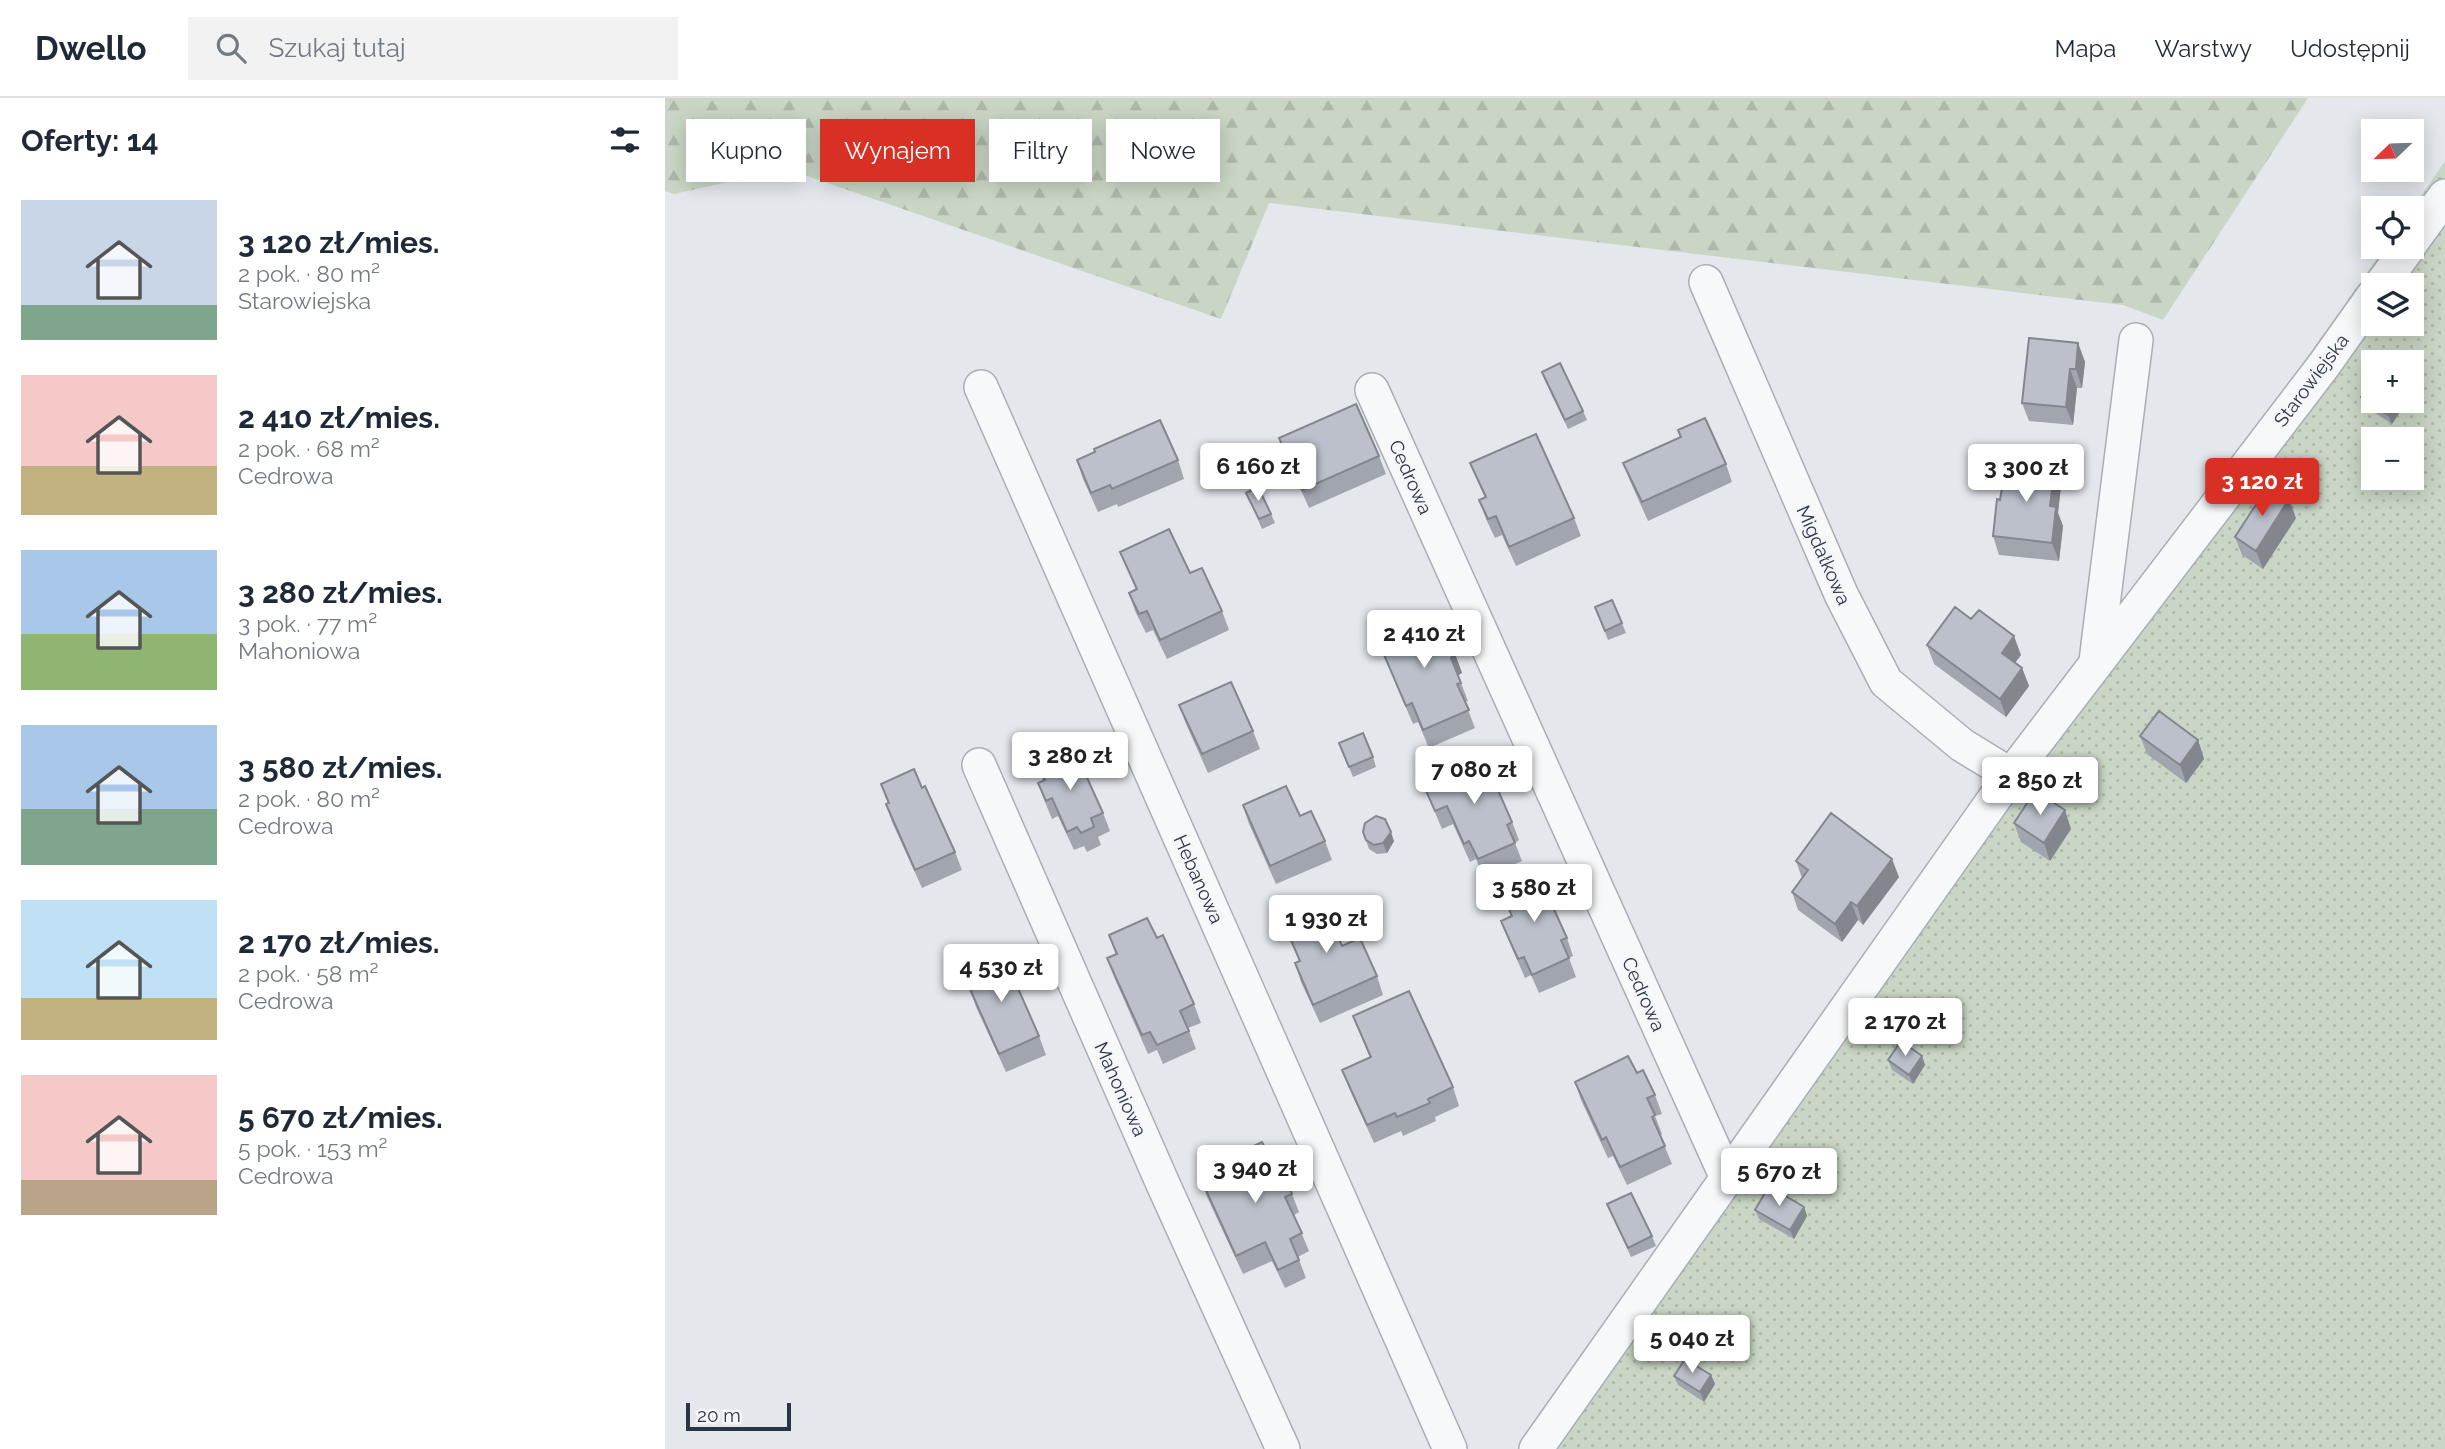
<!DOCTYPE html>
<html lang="pl">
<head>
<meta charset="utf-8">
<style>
	body { margin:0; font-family:Raleway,sans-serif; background:#f2f2f3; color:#1f2937; height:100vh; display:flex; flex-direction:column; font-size:26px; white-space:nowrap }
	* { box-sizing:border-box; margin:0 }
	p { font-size:23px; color:#747a83 }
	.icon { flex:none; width:38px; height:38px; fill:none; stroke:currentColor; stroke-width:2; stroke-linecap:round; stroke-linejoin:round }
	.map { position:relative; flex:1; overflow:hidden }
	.side { display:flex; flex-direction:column; background:#fff; width:665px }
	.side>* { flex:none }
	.banner { position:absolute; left:21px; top:21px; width:665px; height:63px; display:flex; gap:14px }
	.needle { width:46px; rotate:247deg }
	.fabs { position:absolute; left:1696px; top:21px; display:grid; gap:14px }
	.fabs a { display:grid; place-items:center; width:63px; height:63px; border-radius:0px; background:#fff; box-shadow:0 4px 18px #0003; font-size:35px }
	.scale { position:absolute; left:21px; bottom:18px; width:105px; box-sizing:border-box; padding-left:7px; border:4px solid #2b3445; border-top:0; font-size:19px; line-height:24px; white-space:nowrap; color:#2b3445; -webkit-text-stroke:5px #f4f6f9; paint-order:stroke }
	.price { position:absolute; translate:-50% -60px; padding:0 16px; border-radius:7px; background:#fff; color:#222; font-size:23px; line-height:46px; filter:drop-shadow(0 2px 4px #0008) }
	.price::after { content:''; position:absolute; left:50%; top:42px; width:21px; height:16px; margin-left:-10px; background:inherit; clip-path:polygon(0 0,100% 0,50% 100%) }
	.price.active { background:#d93025; color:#fff }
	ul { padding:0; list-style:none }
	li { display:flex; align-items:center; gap:21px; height:175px; padding:0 21px }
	li span { display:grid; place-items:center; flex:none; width:196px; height:140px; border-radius:0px; color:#555 }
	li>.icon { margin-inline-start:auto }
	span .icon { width:84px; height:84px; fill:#fffc; stroke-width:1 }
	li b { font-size:30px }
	h2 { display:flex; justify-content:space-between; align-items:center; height:84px; padding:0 21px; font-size:30px }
	.chip { padding:0 24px; border-radius:0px; background:#fff; box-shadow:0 4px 18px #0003; font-size:24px; line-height:63px }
	.chip.active { background:#d93025; color:#fff }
	header { display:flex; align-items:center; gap:42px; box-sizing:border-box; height:98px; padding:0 35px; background:#fff; border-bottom:2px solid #e0e1e3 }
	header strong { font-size:33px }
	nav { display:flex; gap:38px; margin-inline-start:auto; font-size:24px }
	.search { width:490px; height:63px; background:#f2f2f3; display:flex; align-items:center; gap:18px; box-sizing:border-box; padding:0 24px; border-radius:0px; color:#747a83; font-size:26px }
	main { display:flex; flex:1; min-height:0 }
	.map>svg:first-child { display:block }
</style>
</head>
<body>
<header>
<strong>Dwello</strong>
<div class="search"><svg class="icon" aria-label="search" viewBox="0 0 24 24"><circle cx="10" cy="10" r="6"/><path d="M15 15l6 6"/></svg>Szukaj tutaj</div>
<nav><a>Mapa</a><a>Warstwy</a><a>Udostępnij</a></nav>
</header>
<main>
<section class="side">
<h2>Oferty: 14<svg class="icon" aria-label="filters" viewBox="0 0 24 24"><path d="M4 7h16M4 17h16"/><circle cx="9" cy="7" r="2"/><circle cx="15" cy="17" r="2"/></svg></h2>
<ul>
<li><span style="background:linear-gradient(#c9d6e8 75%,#7fa58c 0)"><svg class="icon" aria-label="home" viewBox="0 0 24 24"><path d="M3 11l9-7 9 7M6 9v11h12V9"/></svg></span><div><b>3 120 zł/mies.</b><p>2 pok. · 80 m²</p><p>Starowiejska</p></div></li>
<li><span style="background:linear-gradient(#f6c9c9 65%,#c2b280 0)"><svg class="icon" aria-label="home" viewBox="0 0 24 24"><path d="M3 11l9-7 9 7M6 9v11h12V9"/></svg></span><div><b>2 410 zł/mies.</b><p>2 pok. · 68 m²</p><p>Cedrowa</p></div></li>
<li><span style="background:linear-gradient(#a9c7e8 60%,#8fb573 0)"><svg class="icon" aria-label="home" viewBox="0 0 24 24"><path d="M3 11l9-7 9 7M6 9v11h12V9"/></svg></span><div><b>3 280 zł/mies.</b><p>3 pok. · 77 m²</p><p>Mahoniowa</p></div></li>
<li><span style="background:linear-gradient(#a9c7e8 60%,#7fa58c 0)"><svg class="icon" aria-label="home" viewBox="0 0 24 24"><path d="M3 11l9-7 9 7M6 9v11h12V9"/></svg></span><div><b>3 580 zł/mies.</b><p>2 pok. · 80 m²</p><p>Cedrowa</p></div></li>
<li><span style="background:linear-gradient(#bfe0f5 70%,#c2b280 0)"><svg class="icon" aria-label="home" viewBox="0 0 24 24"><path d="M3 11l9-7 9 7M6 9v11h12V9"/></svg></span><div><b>2 170 zł/mies.</b><p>2 pok. · 58 m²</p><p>Cedrowa</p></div></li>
<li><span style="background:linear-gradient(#f6c9c9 75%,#b9a48a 0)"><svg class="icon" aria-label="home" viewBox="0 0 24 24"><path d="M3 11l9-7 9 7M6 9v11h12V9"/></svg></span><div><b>5 670 zł/mies.</b><p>5 pok. · 153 m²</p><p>Cedrowa</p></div></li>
</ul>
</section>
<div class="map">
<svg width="1780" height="1351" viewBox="0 0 1780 1351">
	<defs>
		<pattern id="grass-dots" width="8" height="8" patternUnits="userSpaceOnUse" patternTransform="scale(1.75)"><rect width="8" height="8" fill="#c9d6c5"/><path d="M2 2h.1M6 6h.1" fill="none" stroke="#adb8ab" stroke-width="1.8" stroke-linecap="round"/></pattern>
		<pattern id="forest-firs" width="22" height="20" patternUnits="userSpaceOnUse" patternTransform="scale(1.75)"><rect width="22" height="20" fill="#c9d6c5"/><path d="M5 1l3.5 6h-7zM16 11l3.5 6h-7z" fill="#adb8ab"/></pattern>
	</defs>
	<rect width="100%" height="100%" fill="#e4e7ec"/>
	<!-- grass -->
	<path fill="url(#grass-dots)" fill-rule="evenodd" d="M 1780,63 L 1780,1351 L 893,1351 L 882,1339 L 1062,1080 L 1720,149 L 1746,149 L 1747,111 ZM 1708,187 L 1746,187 L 1746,226 L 1708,226 ZM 1708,264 L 1746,264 L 1746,303 L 1708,303 ZM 1708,341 L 1746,341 L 1746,380 L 1708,380 Z"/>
	<!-- forest -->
	<path fill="url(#forest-firs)" d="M 0,0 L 1643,0 L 1498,222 L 1458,207 L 604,105 L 556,221 L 122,71 L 9,96 L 0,93 Z"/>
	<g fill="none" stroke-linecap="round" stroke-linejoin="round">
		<!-- minor casing -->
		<g stroke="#a9aeb7" stroke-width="36">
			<path id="minor" d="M 1746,145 L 1780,98
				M 1041,184 L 1176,496 L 1221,584 L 1297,647 L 1346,677
				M 1716,187 L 1744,149
				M 316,289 L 785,1351
				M 707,292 L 1062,1080
				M 1431,563 L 1471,242
				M 314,667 L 498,1086 L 618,1351
				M 871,1351 L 1346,677 L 1659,267 L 1708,198"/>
		</g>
		<!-- minor -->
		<use href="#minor" stroke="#f7f8fa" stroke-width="33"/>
	</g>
	<!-- wall -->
	<path fill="#a1a5ae" d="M 1413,245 L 1420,264 L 1417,290 L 1412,290 L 1408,327 L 1364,323 L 1357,305 Z
		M 877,274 L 918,313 L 922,322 L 903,331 L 880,283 Z
		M 1696,299 L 1742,303 L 1727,326 L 1700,308 Z
		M 614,340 L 714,358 L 721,376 L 644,410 L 621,358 Z
		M 412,362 L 513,362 L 519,381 L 453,409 L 452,406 L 433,414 L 418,381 Z
		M 805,365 L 909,420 L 916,438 L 851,468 L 837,437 L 830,440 L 821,421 L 814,402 L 820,400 Z
		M 958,365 L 1061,366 L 1067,384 L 983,423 L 965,383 Z
		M 1396,388 L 1393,415 L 1398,428 L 1394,463 L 1334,457 L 1328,438 L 1335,402 Z
		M 581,395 L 606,416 L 610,425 L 597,431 Z
		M 1631,420 L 1598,471 L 1577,457 L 1570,439 Z
		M 455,454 L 525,475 L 557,513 L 564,532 L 502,561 L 488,532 L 481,535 L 470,513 L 464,495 L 471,492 Z
		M 930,509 L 957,525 L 961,535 L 943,542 Z
		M 1306,521 L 1356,557 L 1350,564 L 1357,570 L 1364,588 L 1341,619 L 1269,566 L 1262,547 Z
		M 711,538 L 775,541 L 790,556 L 797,575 L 793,577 L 803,603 L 800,604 L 810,630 L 764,650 L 753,624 L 748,626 L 718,556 Z
		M 514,607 L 588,633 L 595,651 L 543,675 L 521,626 Z
		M 1475,638 L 1533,642 L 1539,661 L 1521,685 L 1482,656 Z
		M 674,645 L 708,659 L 711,669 L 688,679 Z
		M 373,668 L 438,715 L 445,733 L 433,739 L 436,747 L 422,754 L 419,748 L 409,752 L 393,718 L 387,721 L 380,704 L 373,685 L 378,683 Z
		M 216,686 L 257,690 L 290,754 L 297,772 L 257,790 L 227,724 L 221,706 L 223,705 Z
		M 758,686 L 847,724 L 854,742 L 850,745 L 857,763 L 819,780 L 811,761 L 805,764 L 788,726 L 777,731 Z
		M 578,707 L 635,718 L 660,743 L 667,762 L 611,786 L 584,726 Z
		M 1349,725 L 1406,731 L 1385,763 L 1356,744 Z
		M 698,734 L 729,743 L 722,755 L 712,756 L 704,751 Z
		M 1131,763 L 1234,779 L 1198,827 L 1193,822 L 1177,844 L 1133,812 L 1127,794 L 1137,780 Z
		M 835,790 L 902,840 L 908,858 L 904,860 L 911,879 L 874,895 L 866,877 L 860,880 L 843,841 L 836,823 L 846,818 Z
		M 617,821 L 677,848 L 712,878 L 718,897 L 655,925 L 636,884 L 630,865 L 634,863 Z
		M 444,837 L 492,840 L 529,906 L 536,925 L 523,930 L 531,951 L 498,966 L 492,952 L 483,956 L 449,879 L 442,860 L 451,857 Z
		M 300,870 L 341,874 L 374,938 L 381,957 L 341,974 L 311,909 L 305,891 L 307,890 Z
		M 688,918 L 788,989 L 794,1008 L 770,1019 L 771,1023 L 738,1038 L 736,1033 L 709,1045 L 684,990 L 677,972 L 705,960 Z
		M 1257,958 L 1260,967 L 1248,986 L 1227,972 L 1223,962 Z
		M 972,975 L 990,997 L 997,1016 L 990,1018 L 997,1036 L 995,1037 L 1007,1066 L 962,1087 L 948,1058 L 943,1060 L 916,1002 L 910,984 Z
		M 606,1062 L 627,1096 L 634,1114 L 629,1117 L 644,1153 L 633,1159 L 641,1180 L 620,1190 L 607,1163 L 578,1176 L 542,1099 L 536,1081 Z
		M 942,1106 L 987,1138 L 991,1148 L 966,1159 Z
		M 1139,1109 L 1142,1118 L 1129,1141 L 1094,1121 L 1090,1112 Z
		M 1046,1277 L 1050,1286 L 1039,1304 L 1013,1287 L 1009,1278 Z"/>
	<!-- shaded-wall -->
	<path fill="#83868d" d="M 1413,245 L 1420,264 L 1417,290 L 1411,271 Z
		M 1405,271 L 1412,290 L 1408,327 L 1401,309 Z
		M 1732,303 L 1742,303 L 1727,326 L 1723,317 Z
		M 1390,370 L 1396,388 L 1393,415 L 1398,428 L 1394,463 L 1387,445 L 1385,408 Z
		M 1624,401 L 1631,420 L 1598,471 L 1591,453 Z
		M 1349,538 L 1356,557 L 1344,573 L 1337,555 Z
		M 790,556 L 797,575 L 792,578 L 786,560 Z
		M 1357,570 L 1364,588 L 1341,619 L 1335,601 Z
		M 1533,642 L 1539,661 L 1521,685 L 1515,667 Z
		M 1400,712 L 1406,731 L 1385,763 L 1379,745 Z
		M 726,734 L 729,743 L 722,755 L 718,745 Z
		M 1227,761 L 1234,779 L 1198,827 L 1192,808 Z
		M 1186,804 L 1193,822 L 1177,844 L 1170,826 Z
		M 1257,958 L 1260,967 L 1248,986 L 1244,977 Z
		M 1139,1109 L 1142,1118 L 1129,1141 L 1125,1132 Z
		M 1046,1277 L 1050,1286 L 1039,1304 L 1035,1294 Z"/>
	<!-- building -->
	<path fill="#bbc0ca" stroke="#83868d" stroke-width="2" d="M 1364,240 L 1413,245 L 1411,271 L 1405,271 L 1401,309 L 1357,305 Z
		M 895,265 L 918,313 L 900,322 L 877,274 Z
		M 1708,281 L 1708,303 L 1732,303 L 1723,317 L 1696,299 Z
		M 691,306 L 714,358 L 637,392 L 614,340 Z
		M 1040,320 L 1061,366 L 977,404 L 958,365 L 1016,339 L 1013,332 Z
		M 495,322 L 513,362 L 447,391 L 445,387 L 426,395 L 412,362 L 430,354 L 429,351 Z
		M 871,336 L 909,420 L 844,449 L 831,418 L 823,421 L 814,402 L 821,399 L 805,365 Z
		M 1341,364 L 1390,370 L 1385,408 L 1391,409 L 1387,445 L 1328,438 L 1332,401 L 1335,402 Z
		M 1603,388 L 1624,401 L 1591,453 L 1570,439 Z
		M 593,389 L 606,416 L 594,421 L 581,395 Z
		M 504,431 L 525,475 L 537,470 L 557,513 L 495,542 L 482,513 L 474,516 L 464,495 L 472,491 L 455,454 Z
		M 947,502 L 957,525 L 940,533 L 930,509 Z
		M 1290,509 L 1306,521 L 1314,512 L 1349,538 L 1337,555 L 1357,570 L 1335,601 L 1262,547 Z
		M 764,515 L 775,541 L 782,538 L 790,556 L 786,560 L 796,585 L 792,586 L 804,612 L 758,632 L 747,605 L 741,608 L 711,538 Z
		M 566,584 L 588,633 L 537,656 L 514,607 Z
		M 1494,613 L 1533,642 L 1515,667 L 1475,638 Z
		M 698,635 L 708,659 L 684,669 L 674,645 Z
		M 409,651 L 438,715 L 426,720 L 429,729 L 416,735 L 412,729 L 402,734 L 387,700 L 381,703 L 373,685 L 380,682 L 373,668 Z
		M 818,658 L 847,724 L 842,727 L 850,745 L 813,761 L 804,743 L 799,746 L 782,708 L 770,713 L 758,686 Z
		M 249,671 L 257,690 L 260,688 L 290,754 L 250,772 L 221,706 L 224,705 L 216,686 Z
		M 621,688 L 635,718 L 646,713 L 660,743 L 605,768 L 578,707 Z
		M 1370,693 L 1400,712 L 1379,745 L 1349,725 Z
		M 1166,715 L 1227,761 L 1192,808 L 1186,804 L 1170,826 L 1127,794 L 1143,772 L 1131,763 Z
		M 711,718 L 720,721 L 726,734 L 718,745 L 709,747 L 701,742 L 698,734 L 700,725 Z
		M 872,774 L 902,840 L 896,842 L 904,860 L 867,877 L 859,859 L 853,861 L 836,823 L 847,818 L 835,790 Z
		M 657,804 L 677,848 L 695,840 L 712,878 L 648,907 L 630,865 L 635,863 L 617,821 Z
		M 482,820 L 492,840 L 498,837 L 529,906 L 515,913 L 524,933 L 492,947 L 485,934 L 477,937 L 442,860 L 452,856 L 444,837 Z
		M 333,856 L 341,874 L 345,872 L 374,938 L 334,956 L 305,891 L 308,889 L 300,870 Z
		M 744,893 L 788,989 L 763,1001 L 765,1005 L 732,1019 L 730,1015 L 702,1027 L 677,972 L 706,959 L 688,918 Z
		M 1236,943 L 1257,958 L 1244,977 L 1223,962 Z
		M 963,958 L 972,975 L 978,972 L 990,997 L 982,1000 L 990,1017 L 987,1019 L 1000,1048 L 955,1069 L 941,1039 L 937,1042 L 910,984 Z
		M 597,1044 L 606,1062 L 611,1060 L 627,1096 L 620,1099 L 637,1135 L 625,1141 L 634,1162 L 613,1172 L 600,1144 L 571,1158 L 536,1081 L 563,1068 L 560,1061 Z
		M 1104,1088 L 1139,1109 L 1125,1132 L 1090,1112 Z
		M 966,1095 L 987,1138 L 963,1150 L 942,1106 Z
		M 1020,1261 L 1046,1277 L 1035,1294 L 1009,1278 Z"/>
	<g text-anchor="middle" stroke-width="5" stroke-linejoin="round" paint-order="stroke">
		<!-- street labels -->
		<g font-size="19" fill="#2b3445" stroke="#f4f6f9">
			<text transform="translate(1646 282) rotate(-53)" y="7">Starowiejska</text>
			<text transform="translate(746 379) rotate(66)" y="7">Cedrowa</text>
			<text transform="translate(1159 457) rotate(66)" y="7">Migdałkowa</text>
			<text transform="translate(534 781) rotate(66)" y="7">Hebanowa</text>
			<text transform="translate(979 896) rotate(66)" y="7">Cedrowa</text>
			<text transform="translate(456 991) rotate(66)" y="7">Mahoniowa</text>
		</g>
	</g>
</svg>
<div class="fabs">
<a><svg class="needle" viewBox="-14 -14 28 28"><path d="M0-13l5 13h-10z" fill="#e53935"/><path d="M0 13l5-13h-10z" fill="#747a83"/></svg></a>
<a><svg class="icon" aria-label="locate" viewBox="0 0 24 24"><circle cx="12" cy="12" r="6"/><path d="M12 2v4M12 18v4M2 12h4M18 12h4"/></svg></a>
<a><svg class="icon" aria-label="layers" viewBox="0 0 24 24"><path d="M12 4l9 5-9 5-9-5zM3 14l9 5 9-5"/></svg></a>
<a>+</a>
<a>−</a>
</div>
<div class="scale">20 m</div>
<b class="price" style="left:593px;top:405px">6 160 zł</b>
<b class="price" style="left:1361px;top:406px">3 300 zł</b>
<b class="price active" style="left:1597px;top:420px">3 120 zł</b>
<b class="price" style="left:759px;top:572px">2 410 zł</b>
<b class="price" style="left:405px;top:694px">3 280 zł</b>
<b class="price" style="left:809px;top:708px">7 080 zł</b>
<b class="price" style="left:1375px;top:719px">2 850 zł</b>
<b class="price" style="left:869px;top:826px">3 580 zł</b>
<b class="price" style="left:661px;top:857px">1 930 zł</b>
<b class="price" style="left:336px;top:906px">4 530 zł</b>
<b class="price" style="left:1240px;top:960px">2 170 zł</b>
<b class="price" style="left:590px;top:1107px">3 940 zł</b>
<b class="price" style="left:1114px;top:1110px">5 670 zł</b>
<b class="price" style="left:1027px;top:1277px">5 040 zł</b>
<div class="banner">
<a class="chip">Kupno</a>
<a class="chip active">Wynajem</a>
<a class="chip">Filtry</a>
<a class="chip">Nowe</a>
</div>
</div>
</main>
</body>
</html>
